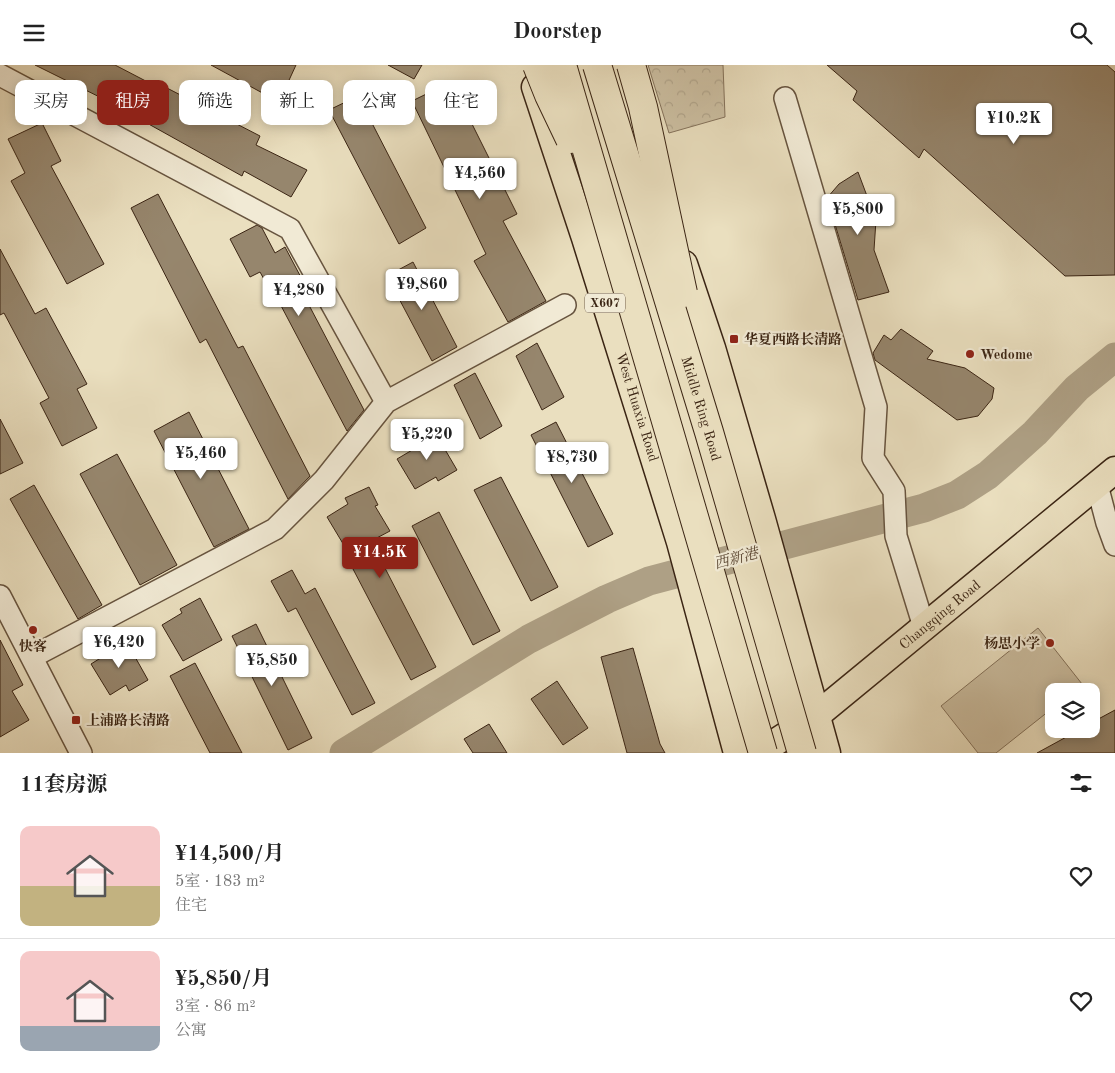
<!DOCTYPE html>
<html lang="zh">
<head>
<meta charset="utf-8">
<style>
	body { margin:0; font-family:"Old Standard TT","Noto Serif SC",serif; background:#f2f2f2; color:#222; height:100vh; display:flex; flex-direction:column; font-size:19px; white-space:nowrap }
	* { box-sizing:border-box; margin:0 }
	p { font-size:16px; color:#767676 }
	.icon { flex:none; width:28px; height:28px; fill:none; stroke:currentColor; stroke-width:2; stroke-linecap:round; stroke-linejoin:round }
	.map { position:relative; height:688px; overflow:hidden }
	.drawer { display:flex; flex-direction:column; background:#fff; flex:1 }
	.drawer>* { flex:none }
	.top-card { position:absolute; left:15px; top:15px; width:500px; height:45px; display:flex; gap:10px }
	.buttons { position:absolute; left:1045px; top:618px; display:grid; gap:10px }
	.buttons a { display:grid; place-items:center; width:55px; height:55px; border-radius:10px; background:#fff; box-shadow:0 2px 12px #0003; font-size:25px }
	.price { position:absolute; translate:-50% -42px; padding:0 11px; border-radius:5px; background:#fff; color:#222; font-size:16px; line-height:32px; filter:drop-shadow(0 1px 2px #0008) }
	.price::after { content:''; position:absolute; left:50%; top:30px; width:15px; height:11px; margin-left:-8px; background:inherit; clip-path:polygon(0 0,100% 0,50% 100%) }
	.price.selected { background:#8f2418; color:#fff }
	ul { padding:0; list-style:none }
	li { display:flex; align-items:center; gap:15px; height:125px; padding:0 20px }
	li+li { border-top:1px solid #e0e0e0 }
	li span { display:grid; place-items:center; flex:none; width:140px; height:100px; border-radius:10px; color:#555 }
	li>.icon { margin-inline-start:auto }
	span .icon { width:60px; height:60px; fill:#fffc; stroke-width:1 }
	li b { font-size:21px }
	h2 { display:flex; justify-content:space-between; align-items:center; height:60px; padding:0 20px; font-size:21px }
	.pill { padding:0 18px; border-radius:10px; background:#fff; box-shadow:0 2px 12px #0003; font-size:18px; line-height:45px }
	.pill.selected { background:#8f2418; color:#fff }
	header { display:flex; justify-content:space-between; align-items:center; height:65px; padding:0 20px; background:#fff; font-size:22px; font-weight:700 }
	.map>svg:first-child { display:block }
</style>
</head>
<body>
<header><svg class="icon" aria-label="menu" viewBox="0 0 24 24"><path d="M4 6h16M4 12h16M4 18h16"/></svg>Doorstep<svg class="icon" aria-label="search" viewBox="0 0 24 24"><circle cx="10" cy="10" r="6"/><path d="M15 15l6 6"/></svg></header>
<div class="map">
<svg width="1115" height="688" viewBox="0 0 1115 688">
	<defs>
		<pattern id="forest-crowns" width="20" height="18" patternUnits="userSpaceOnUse" patternTransform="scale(1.25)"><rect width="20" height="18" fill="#ccbfa2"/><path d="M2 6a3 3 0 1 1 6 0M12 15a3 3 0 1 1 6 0" fill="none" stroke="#b0a48b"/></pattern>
	</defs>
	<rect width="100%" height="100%" fill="#eadfbf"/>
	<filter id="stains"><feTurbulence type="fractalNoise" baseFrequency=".004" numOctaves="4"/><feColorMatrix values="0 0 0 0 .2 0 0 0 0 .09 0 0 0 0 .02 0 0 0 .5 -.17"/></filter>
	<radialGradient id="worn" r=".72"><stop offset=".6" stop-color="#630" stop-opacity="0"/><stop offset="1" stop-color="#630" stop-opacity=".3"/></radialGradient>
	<!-- grass -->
	<path fill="#ccbfa2" stroke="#84725b" d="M 1038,563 L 1082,619 L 1073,626 L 1054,626 L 1054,642 L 996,688 L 978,688 L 941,641 Z"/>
	<!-- forest -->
	<path fill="url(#forest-crowns)" stroke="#84725b" d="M 648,0 L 723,0 L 725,52 L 669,68 Z"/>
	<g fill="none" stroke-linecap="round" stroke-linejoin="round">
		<!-- river -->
		<path stroke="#aea085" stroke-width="29" d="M 344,688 L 529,574 L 607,534 L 649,516 L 924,443 L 957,430 L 988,410 L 1035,368 L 1077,323 L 1115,292"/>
	</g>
	<!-- building -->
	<path fill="#96866d" stroke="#3b2514" d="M 35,0 L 115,0 L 163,25 L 165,22 L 260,71 L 256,80 L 307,105 L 291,132 L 244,106 L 242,111 L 145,57 L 146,55 Z
		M 211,0 L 296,0 L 279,37 Z
		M 388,0 L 422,0 L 414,14 Z
		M 827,0 L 1107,0 L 1115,7 L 1115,210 L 1065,211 L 924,84 L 919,93 L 853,35 L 857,26 Z
		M 451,17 L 517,149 L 503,156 L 546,236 L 508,257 L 474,196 L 486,189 L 412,36 Z
		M 358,31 L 426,163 L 399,179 L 329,45 Z
		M 42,58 L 61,96 L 51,101 L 104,199 L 67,219 L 11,116 L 25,108 L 8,74 Z
		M 858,107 L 876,155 L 874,185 L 889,227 L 858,235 L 827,133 L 839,119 Z
		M 158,129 L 238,283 L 243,281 L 310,411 L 288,434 L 206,274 L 200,278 L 131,143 Z
		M 257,160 L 262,163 L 275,188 L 285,182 L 305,220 L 300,223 L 364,345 L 347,366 L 278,235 L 276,236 L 260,207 L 250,212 L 230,174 Z
		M 0,184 L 35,249 L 46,243 L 87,319 L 77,324 L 97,363 L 62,381 L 40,338 L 49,333 L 4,248 L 0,250 Z
		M 413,197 L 457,282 L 432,296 L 387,211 Z
		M 901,264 L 933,286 L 927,294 L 965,303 L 994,323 L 992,334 L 978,351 L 957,355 L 875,295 L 873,288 L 884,270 L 891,275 Z
		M 537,278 L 564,332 L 542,345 L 516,291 Z
		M 475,308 L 502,361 L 480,374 L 454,320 Z
		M 189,347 L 249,464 L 214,482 L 154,366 Z
		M 0,354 L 23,398 L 0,409 Z
		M 556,357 L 613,469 L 588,482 L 531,370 Z
		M 433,364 L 457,405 L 438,416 L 436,412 L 415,424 L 397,394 L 419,381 L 415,376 Z
		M 117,389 L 177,500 L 140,520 L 80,409 Z
		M 501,412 L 558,522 L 531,536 L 474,425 Z
		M 34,420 L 102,540 L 78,554 L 10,434 Z
		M 369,422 L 378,440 L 375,441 L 390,466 L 371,476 L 436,602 L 411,615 L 353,504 L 357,502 L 327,452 L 348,439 L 345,433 Z
		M 439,447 L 500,566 L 473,580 L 412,461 Z
		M 292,505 L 305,529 L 315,523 L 375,638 L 352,650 L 296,543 L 288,547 L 271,516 Z
		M 200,533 L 222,575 L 183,596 L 162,560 L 182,548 L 180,544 Z
		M 256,559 L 312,673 L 288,685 L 232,571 Z
		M 125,574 L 148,615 L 129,626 L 126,620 L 110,630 L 91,599 L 107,589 L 104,585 Z
		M 0,575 L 23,620 L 12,626 L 29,655 L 0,672 Z
		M 633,583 L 660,679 L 665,688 L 627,688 L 601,592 Z
		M 195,598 L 242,688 L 210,688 L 170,611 Z
		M 557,616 L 588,663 L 563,680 L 531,634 Z
		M 1115,645 L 1115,688 L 1037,688 L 1081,664 L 1091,664 L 1091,658 Z
		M 489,659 L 507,688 L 473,688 L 464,674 Z"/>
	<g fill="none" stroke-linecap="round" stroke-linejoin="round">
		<!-- minor casing -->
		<g stroke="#67543f" stroke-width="24">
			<path id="minor" d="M 0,10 L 290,164 L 386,337
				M 785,33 L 876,342 L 873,393 L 894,426 L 896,471 L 924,562
				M 1097,420 L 1107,458 L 1115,480
				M 0,531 L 81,688
				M 32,592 L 275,464 L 324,415 L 386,337 L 565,240"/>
		</g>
		<!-- major casing -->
		<g stroke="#3b2514" stroke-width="29">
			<g id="major">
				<path id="s1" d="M 535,22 L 585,173 L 680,477 L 737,688"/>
				<path d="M 684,199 L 712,283 L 762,454 L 827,688"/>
				<path id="s2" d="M 759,688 L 816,651 L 1115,405"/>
			</g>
		</g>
		<!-- minor -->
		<use href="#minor" stroke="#f1ead5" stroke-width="21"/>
		<!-- major -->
		<use href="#major" stroke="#eadfbf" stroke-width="26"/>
		<!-- highway-bridge casing -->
		<g stroke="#3b2514" stroke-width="30" stroke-linecap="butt">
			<g id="highway-bridge">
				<path d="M 537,0 L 549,30 L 570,74"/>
				<path d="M 562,0 L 763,688"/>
				<path id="s3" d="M 597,0 L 709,367 L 802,688"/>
				<path d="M 631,0 L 643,42 L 683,228"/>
			</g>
		</g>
		<!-- highway-bridge -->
		<use href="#highway-bridge" stroke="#eadfbf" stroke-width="28"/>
	</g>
	<!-- markers -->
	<g fill="#8f2418" stroke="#f1ead5" stroke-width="2">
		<rect x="729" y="269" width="10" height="10" rx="2.5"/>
		<circle cx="970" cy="289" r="5"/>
		<circle cx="33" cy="565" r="5"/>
		<circle cx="1050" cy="578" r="5"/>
		<rect x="71" y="650" width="10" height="10" rx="2.5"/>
	</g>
	<g text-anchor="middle" stroke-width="4.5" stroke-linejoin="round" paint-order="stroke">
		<!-- shield labels -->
		<rect fill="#f1ead5" stroke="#72604e" stroke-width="1" x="585" y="228.5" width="40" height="19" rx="4"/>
		<g font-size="12" font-weight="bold" fill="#3b2514">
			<text x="605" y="242">X607</text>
		</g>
		<!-- poi labels -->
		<g font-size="14" font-weight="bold" fill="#3b2514" stroke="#f1ead5" text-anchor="start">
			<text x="744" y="279">华夏西路长清路</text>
			<text x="980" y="294">Wedome</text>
			<text x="1040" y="583" text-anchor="end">杨思小学</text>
			<text x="33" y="586" text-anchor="middle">快客</text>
			<text x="86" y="660">上浦路长清路</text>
		</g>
		<!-- street labels -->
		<g font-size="14" fill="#3b2514" stroke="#f1ead5">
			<text dy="5" stroke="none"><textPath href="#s1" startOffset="336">West Huaxia Road</textPath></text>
			<text dy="5" stroke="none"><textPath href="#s3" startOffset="359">Middle Ring Road</textPath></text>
			<text dy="5" stroke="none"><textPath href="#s2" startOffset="228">Changqing Road</textPath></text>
		</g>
		<!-- water labels -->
		<g font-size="15" font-style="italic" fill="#5e4a36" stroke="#f1ead5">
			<text transform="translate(736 493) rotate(-15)" y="5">西新港</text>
		</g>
	</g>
	<rect width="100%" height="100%" filter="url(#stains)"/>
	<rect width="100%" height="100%" fill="url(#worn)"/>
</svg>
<div class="buttons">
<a><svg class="icon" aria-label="layers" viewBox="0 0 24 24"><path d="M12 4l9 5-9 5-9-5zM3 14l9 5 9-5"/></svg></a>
</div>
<b class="price" style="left:1014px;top:80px">¥10.2K</b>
<b class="price" style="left:480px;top:135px">¥4,560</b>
<b class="price" style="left:858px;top:171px">¥5,800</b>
<b class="price" style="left:422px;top:246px">¥9,860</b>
<b class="price" style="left:299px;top:252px">¥4,280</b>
<b class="price" style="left:427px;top:396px">¥5,220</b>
<b class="price" style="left:201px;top:415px">¥5,460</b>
<b class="price" style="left:572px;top:419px">¥8,730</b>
<b class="price selected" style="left:380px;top:514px">¥14.5K</b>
<b class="price" style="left:119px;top:604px">¥6,420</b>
<b class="price" style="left:272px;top:622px">¥5,850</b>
<div class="top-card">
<a class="pill">买房</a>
<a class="pill selected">租房</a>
<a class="pill">筛选</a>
<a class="pill">新上</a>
<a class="pill">公寓</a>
<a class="pill">住宅</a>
</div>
</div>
<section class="drawer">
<h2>11套房源<svg class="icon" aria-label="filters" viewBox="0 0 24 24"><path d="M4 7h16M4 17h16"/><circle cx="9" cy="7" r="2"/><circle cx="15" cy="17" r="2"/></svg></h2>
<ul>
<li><span style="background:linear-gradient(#f6c9c9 60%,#c2b280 0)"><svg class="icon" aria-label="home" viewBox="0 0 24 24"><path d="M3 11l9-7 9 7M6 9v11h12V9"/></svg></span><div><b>¥14,500/月</b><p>5室 · 183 m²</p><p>住宅</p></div><svg class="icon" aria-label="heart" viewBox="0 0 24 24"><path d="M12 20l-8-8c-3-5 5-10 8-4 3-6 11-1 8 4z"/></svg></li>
<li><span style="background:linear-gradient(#f6c9c9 75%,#9aa5b1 0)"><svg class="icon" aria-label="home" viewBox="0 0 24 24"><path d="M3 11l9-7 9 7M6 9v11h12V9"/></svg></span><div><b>¥5,850/月</b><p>3室 · 86 m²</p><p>公寓</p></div><svg class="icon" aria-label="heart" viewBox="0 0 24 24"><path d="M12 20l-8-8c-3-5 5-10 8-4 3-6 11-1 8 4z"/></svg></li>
</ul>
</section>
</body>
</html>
